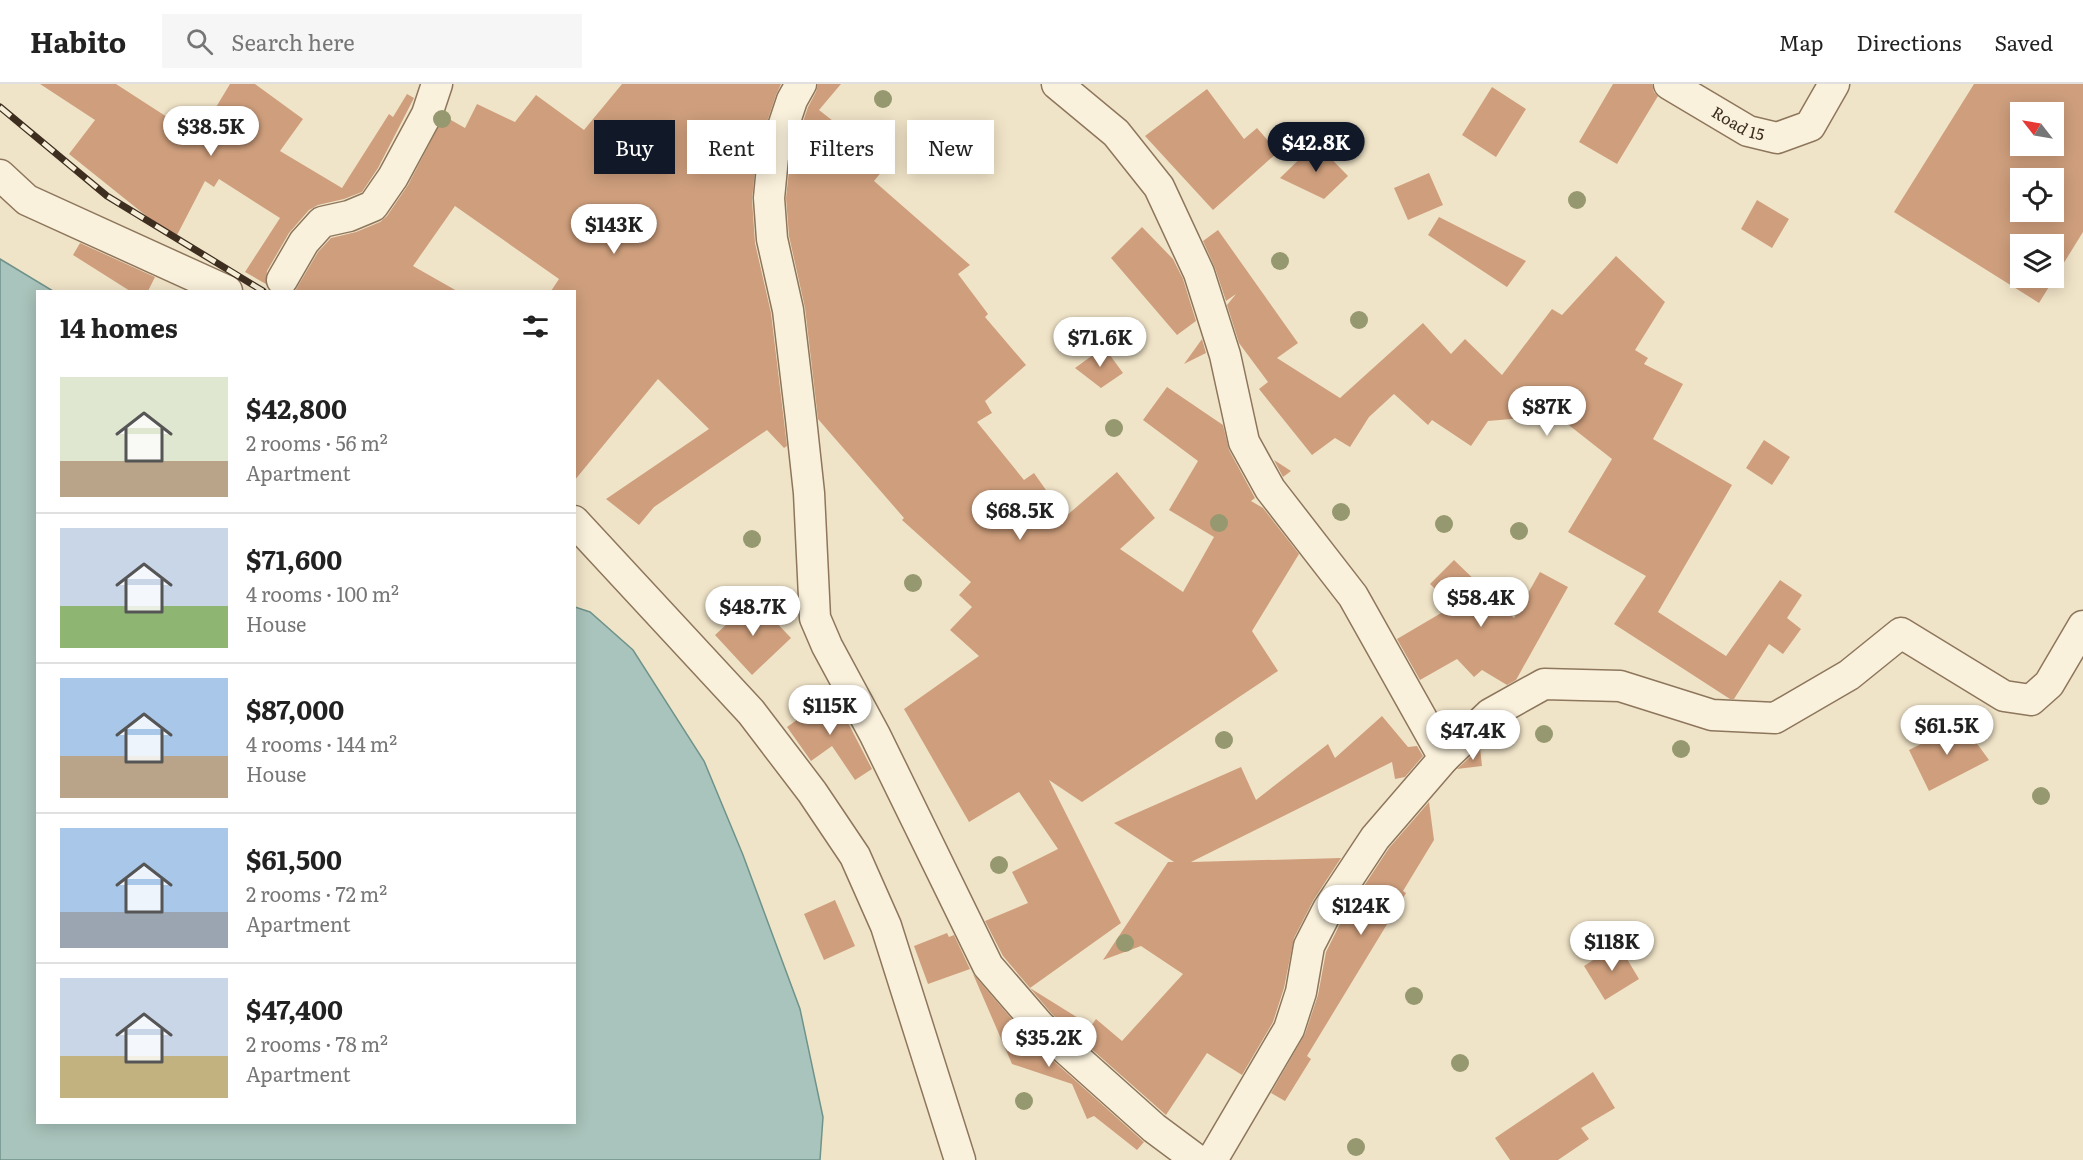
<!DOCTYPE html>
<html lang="en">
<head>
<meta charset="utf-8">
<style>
	body { margin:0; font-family:Literata,serif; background:#f6f6f6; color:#222; height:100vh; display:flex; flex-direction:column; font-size:22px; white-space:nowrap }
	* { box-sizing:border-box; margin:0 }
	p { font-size:20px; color:#767676 }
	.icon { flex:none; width:33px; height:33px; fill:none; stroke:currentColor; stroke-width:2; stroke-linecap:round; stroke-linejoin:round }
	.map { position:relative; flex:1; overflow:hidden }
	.sheet { position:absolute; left:36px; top:206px; width:540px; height:834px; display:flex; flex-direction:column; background:#fff; border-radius:0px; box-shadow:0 3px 15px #0003 }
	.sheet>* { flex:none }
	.top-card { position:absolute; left:594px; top:36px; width:570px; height:54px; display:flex; gap:12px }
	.needle { width:39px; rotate:301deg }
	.tools { position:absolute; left:2010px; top:18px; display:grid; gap:12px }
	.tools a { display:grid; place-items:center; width:54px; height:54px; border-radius:0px; background:#fff; box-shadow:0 3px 15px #0003; font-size:30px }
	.price { position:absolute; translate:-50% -51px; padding:0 14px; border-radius:21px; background:#fff; color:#222; font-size:20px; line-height:39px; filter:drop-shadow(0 2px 3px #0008) }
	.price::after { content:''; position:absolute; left:50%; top:36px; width:18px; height:14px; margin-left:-9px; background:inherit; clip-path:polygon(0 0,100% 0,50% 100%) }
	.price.selected { background:#111827; color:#fff }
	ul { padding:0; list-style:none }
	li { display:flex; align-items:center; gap:18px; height:150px; padding:0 24px }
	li+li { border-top:2px solid #e0e0e0 }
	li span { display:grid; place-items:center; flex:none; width:168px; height:120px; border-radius:0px; color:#555 }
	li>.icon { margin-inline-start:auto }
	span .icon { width:72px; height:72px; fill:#fffc; stroke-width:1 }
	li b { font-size:26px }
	h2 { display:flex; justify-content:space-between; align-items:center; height:72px; padding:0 24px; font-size:26px }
	.pill { padding:0 21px; border-radius:0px; background:#fff; box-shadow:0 3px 15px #0003; font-size:21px; line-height:54px }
	.pill.selected { background:#111827; color:#fff }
	header { display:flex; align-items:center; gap:36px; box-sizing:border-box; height:84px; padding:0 30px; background:#fff; border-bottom:2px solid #e0e0e0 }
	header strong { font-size:28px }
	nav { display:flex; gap:33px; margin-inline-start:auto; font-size:21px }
	.search { width:420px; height:54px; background:#f6f6f6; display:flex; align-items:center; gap:15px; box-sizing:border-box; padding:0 21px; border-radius:0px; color:#767676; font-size:22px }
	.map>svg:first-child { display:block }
</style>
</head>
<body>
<header>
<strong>Habito</strong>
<div class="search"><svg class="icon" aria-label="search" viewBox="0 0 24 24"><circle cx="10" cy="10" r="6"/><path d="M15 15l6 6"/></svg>Search here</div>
<nav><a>Map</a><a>Directions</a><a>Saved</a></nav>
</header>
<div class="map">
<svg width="2083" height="1076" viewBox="0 0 2083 1076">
	<rect width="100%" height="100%" fill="#f0e4c8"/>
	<!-- water -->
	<path fill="#a9c4bc" stroke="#6f938a" stroke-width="1.5" d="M 0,175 L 53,207 L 38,207 L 38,1038 L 574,1038 L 575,523 L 590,528 L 633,566 L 704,677 L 743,771 L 800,925 L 823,1033 L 820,1076 L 0,1076 Z"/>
	<!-- building -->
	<path fill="#cf9f7d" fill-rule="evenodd" d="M 40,0 L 116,0 L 198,53 L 230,0 L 255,0 L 303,35 L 280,67 L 342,104 L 389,30 L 393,33 L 407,10 L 414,14 L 378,84 L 362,108 L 344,115 L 318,121 L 309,126 L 289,149 L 267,187 L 266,200 L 245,188 L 280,134 L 219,95 L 214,103 L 205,97 L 175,155 L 69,70 L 95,36 Z
		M 622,0 L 781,0 L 776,11 L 757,68 L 752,115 L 755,159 L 771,229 L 787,362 L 784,364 L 767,346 L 654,423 L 639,441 L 606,415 L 709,345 L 658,295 L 574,397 L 574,207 L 551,207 L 559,195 L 455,122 L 413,182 L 457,207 L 295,207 L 318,168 L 331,154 L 356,148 L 380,138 L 387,132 L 408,101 L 444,32 L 465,44 L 477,20 L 515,38 L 536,11 L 584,46 Z
		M 818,0 L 841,0 L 819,26 L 888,80 L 874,97 L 970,181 L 958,190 L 988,230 L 985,233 L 1026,281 L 985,317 L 992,329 L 977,338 L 1024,396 L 1034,389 L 1065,433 L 1117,388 L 1155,434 L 1120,465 L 1183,508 L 1214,453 L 1169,426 L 1198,377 L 1143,336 L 1167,303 L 1223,341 L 1229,366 L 1255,414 L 1251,417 L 1263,424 L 1299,470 L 1252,547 L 1278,587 L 1082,718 L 1049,696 L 1121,839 L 1030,904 L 1003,872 L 985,837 L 1028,819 L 1012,788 L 1058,765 L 1019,708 L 969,738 L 904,625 L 979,572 L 950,546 L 972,523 L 959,511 L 971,498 L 902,436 L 904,434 L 818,335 L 805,224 L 789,152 L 786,114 L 790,77 L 808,23 L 816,8 Z
		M 1613,0 L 1652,0 L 1654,8 L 1658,12 L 1617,80 L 1579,58 Z
		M 1974,0 L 2083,0 L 2083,148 L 2039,219 L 1894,128 ZM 2020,28 L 2054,28 L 2054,62 L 2020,62 ZM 2020,94 L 2054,94 L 2054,128 L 2020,128 ZM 2020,160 L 2054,160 L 2054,194 L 2020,194 Z
		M 1492,3 L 1526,25 L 1496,73 L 1462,51 Z
		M 1207,5 L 1244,55 L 1257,44 L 1278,68 L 1213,126 L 1145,52 Z
		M 1316,59 L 1348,92 L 1324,115 L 1280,94 Z
		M 1429,89 L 1443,121 L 1408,136 L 1394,104 Z
		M 1757,116 L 1789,135 L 1772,164 L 1741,145 Z
		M 1439,133 L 1526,177 L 1507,203 L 1428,151 Z
		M 1142,143 L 1173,175 L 1183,195 L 1196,237 L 1177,251 L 1111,174 Z
		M 1218,146 L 1298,259 L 1277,274 L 1340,314 L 1423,239 L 1451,270 L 1465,255 L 1502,291 L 1552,225 L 1562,231 L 1616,172 L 1665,218 L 1635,266 L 1648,274 L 1644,280 L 1683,300 L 1653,355 L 1732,401 L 1658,528 L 1726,572 L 1780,496 L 1802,511 L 1787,534 L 1801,545 L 1783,570 L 1769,560 L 1734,615 L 1730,615 L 1614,540 L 1646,492 L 1568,448 L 1612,375 L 1556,331 L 1488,337 L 1471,362 L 1432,336 L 1428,341 L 1394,310 L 1369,333 L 1350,363 L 1335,354 L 1312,371 L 1259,305 L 1268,298 L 1239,259 L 1227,221 L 1236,210 L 1226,217 L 1215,184 L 1203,157 Z
		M 80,159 L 155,193 L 148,207 L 130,207 L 73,171 Z
		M 1202,255 L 1206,269 L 1184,280 Z
		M 1104,263 L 1123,289 L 1101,304 L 1075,284 Z
		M 1764,356 L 1790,373 L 1772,401 L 1746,384 Z
		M 1274,376 L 1291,387 L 1283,393 Z
		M 1454,476 L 1514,534 L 1540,488 L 1568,503 L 1516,596 L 1507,601 L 1482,586 L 1474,593 L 1457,575 L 1420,596 L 1397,555 L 1453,522 L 1430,500 Z
		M 754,515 L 791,554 L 752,591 L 715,551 Z
		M 833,610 L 872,685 L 855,696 L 832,662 L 811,677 L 787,643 Z
		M 1382,632 L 1408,663 L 1417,662 L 1423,672 L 1405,693 L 1395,695 L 1392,678 L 1191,778 L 1341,774 L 1314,815 L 1294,854 L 1284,904 L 1273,938 L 1242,991 L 1207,969 L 1166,1031 L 1052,930 L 1030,904 L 1091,942 L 1096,935 L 1122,957 L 1183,890 L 1141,862 L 1103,876 L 1168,778 L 1174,778 L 1114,739 L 1241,683 L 1256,716 L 1328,660 L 1335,674 Z
		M 1962,639 L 1989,676 L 1929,707 L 1909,666 Z
		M 1480,664 L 1482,682 L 1457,685 Z
		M 1429,718 L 1434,756 L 1403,807 L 1406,809 L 1307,972 L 1311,975 L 1285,1017 L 1271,1009 L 1305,950 L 1318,911 L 1326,868 L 1343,834 L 1389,764 Z
		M 835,816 L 855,862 L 824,876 L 804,830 Z
		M 947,849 L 949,853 L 954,851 L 970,885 L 928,900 L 914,862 Z
		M 1618,860 L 1639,895 L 1605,916 L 1584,882 Z
		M 973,890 L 1029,955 L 1144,1058 L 1137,1066 L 1094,1032 L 1087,1035 L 1072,1000 L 1012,980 Z
		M 1593,988 L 1615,1024 L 1581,1044 L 1589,1055 L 1558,1076 L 1510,1076 L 1495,1054 Z"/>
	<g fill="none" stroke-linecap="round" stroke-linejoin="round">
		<!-- minor casing -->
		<g stroke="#8d765c" stroke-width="33">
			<g id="minor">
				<path d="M 801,0 L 792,16 L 773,73 L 769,114 L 772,155 L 788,226 L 801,335 L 809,409 L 815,534 L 827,562 L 875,651 L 988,882 L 1040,942 L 1154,1044 L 1197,1076"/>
				<path d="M 1057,0 L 1116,49 L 1159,103 L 1199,189 L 1225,271 L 1244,358 L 1270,405 L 1353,512 L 1444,674"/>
				<path id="s1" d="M 1669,0 L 1748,47 L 1777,54 L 1810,42 L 1834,0"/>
				<path d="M 0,91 L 27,116 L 227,207"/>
				<path d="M 282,196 L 304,158 L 322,138 L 349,132 L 373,122 L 393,93 L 427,30 L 437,0"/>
				<path d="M 574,437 L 751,628 L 812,708 L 855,772 L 886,842 L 960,1076"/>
				<path d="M 1212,1076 L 1289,945 L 1301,908 L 1309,862 L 1328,825 L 1375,754 L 1444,674 L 1490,630 L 1544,600 L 1620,602 L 1712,631 L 1775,634 L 1849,591 L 1901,549 L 2004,612 L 2031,616 L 2049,600 L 2083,542"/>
			</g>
		</g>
		<!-- minor -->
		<use href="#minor" stroke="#faf1dc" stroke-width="30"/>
		<!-- rail casing -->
		<g stroke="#3d2e20" stroke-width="7">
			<path id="rail" d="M 0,23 L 107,112 L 263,207"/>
		</g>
		<!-- rail -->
		<use href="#rail" stroke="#f7eed8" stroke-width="4.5" stroke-dasharray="14" stroke-linecap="butt"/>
	</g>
	<!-- trees -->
	<g fill="#96986f">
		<circle cx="883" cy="15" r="9"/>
		<circle cx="442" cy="35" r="9"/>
		<circle cx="942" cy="56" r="9"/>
		<circle cx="1577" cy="116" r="9"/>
		<circle cx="1280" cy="177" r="9"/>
		<circle cx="1359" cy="236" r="9"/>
		<circle cx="1114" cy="344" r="9"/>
		<circle cx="1341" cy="428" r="9"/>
		<circle cx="1219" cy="439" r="9"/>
		<circle cx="1444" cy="440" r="9"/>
		<circle cx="1519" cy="447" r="9"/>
		<circle cx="752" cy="455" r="9"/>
		<circle cx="913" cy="499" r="9"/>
		<circle cx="1544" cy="650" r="9"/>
		<circle cx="1224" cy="656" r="9"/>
		<circle cx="1681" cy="665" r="9"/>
		<circle cx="2041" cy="712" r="9"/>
		<circle cx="999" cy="781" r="9"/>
		<circle cx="1125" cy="859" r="9"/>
		<circle cx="1414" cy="912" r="9"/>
		<circle cx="1460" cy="979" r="9"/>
		<circle cx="1024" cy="1017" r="9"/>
		<circle cx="1356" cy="1063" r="9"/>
	</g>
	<g text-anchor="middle" stroke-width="4.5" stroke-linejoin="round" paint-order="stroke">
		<!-- street labels -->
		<g font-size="16" fill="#3d2e20" stroke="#f7eed8">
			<text dy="6" stroke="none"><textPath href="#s1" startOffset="80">Road 15</textPath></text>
		</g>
	</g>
</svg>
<div class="tools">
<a><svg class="needle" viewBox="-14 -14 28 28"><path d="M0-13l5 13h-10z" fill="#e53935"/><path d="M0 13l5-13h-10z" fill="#767676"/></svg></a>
<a><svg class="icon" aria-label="locate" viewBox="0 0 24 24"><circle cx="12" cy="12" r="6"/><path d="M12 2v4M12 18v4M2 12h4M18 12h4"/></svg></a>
<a><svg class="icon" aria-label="layers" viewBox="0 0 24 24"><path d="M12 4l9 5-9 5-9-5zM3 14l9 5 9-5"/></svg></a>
</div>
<b class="price" style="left:211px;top:73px">$38.5K</b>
<b class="price selected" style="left:1316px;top:89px">$42.8K</b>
<b class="price" style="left:614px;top:171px">$143K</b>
<b class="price" style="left:1100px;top:284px">$71.6K</b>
<b class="price" style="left:1547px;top:353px">$87K</b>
<b class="price" style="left:1020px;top:457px">$68.5K</b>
<b class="price" style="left:1481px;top:544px">$58.4K</b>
<b class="price" style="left:753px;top:553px">$48.7K</b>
<b class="price" style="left:830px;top:652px">$115K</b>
<b class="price" style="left:1947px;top:672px">$61.5K</b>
<b class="price" style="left:1473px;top:677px">$47.4K</b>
<b class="price" style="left:1361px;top:852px">$124K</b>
<b class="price" style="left:1612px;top:888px">$118K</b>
<b class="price" style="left:1049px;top:984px">$35.2K</b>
<div class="top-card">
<a class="pill selected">Buy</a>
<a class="pill">Rent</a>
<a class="pill">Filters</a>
<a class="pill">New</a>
</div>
<section class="sheet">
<h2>14 homes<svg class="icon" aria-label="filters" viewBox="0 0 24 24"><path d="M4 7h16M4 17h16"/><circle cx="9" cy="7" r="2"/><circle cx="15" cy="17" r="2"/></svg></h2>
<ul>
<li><span style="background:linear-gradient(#dfe7d0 70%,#b9a48a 0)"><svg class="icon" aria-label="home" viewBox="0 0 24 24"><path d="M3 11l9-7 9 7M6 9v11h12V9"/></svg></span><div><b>$42,800</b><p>2 rooms · 56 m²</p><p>Apartment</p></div></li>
<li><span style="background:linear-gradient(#c9d6e8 65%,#8fb573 0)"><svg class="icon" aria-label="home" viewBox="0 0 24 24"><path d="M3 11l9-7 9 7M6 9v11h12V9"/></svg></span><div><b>$71,600</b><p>4 rooms · 100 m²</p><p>House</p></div></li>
<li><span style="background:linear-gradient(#a9c7e8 65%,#b9a48a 0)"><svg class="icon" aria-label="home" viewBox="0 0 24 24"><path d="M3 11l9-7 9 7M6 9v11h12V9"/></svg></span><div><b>$87,000</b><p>4 rooms · 144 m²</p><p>House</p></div></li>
<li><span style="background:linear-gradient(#a9c7e8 70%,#9aa5b1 0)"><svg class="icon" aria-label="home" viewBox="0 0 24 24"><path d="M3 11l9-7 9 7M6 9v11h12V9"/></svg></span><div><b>$61,500</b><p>2 rooms · 72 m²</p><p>Apartment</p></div></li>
<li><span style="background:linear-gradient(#c9d6e8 65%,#c2b280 0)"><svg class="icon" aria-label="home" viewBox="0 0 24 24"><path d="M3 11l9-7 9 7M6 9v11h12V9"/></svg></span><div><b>$47,400</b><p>2 rooms · 78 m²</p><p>Apartment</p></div></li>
</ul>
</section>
</div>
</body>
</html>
